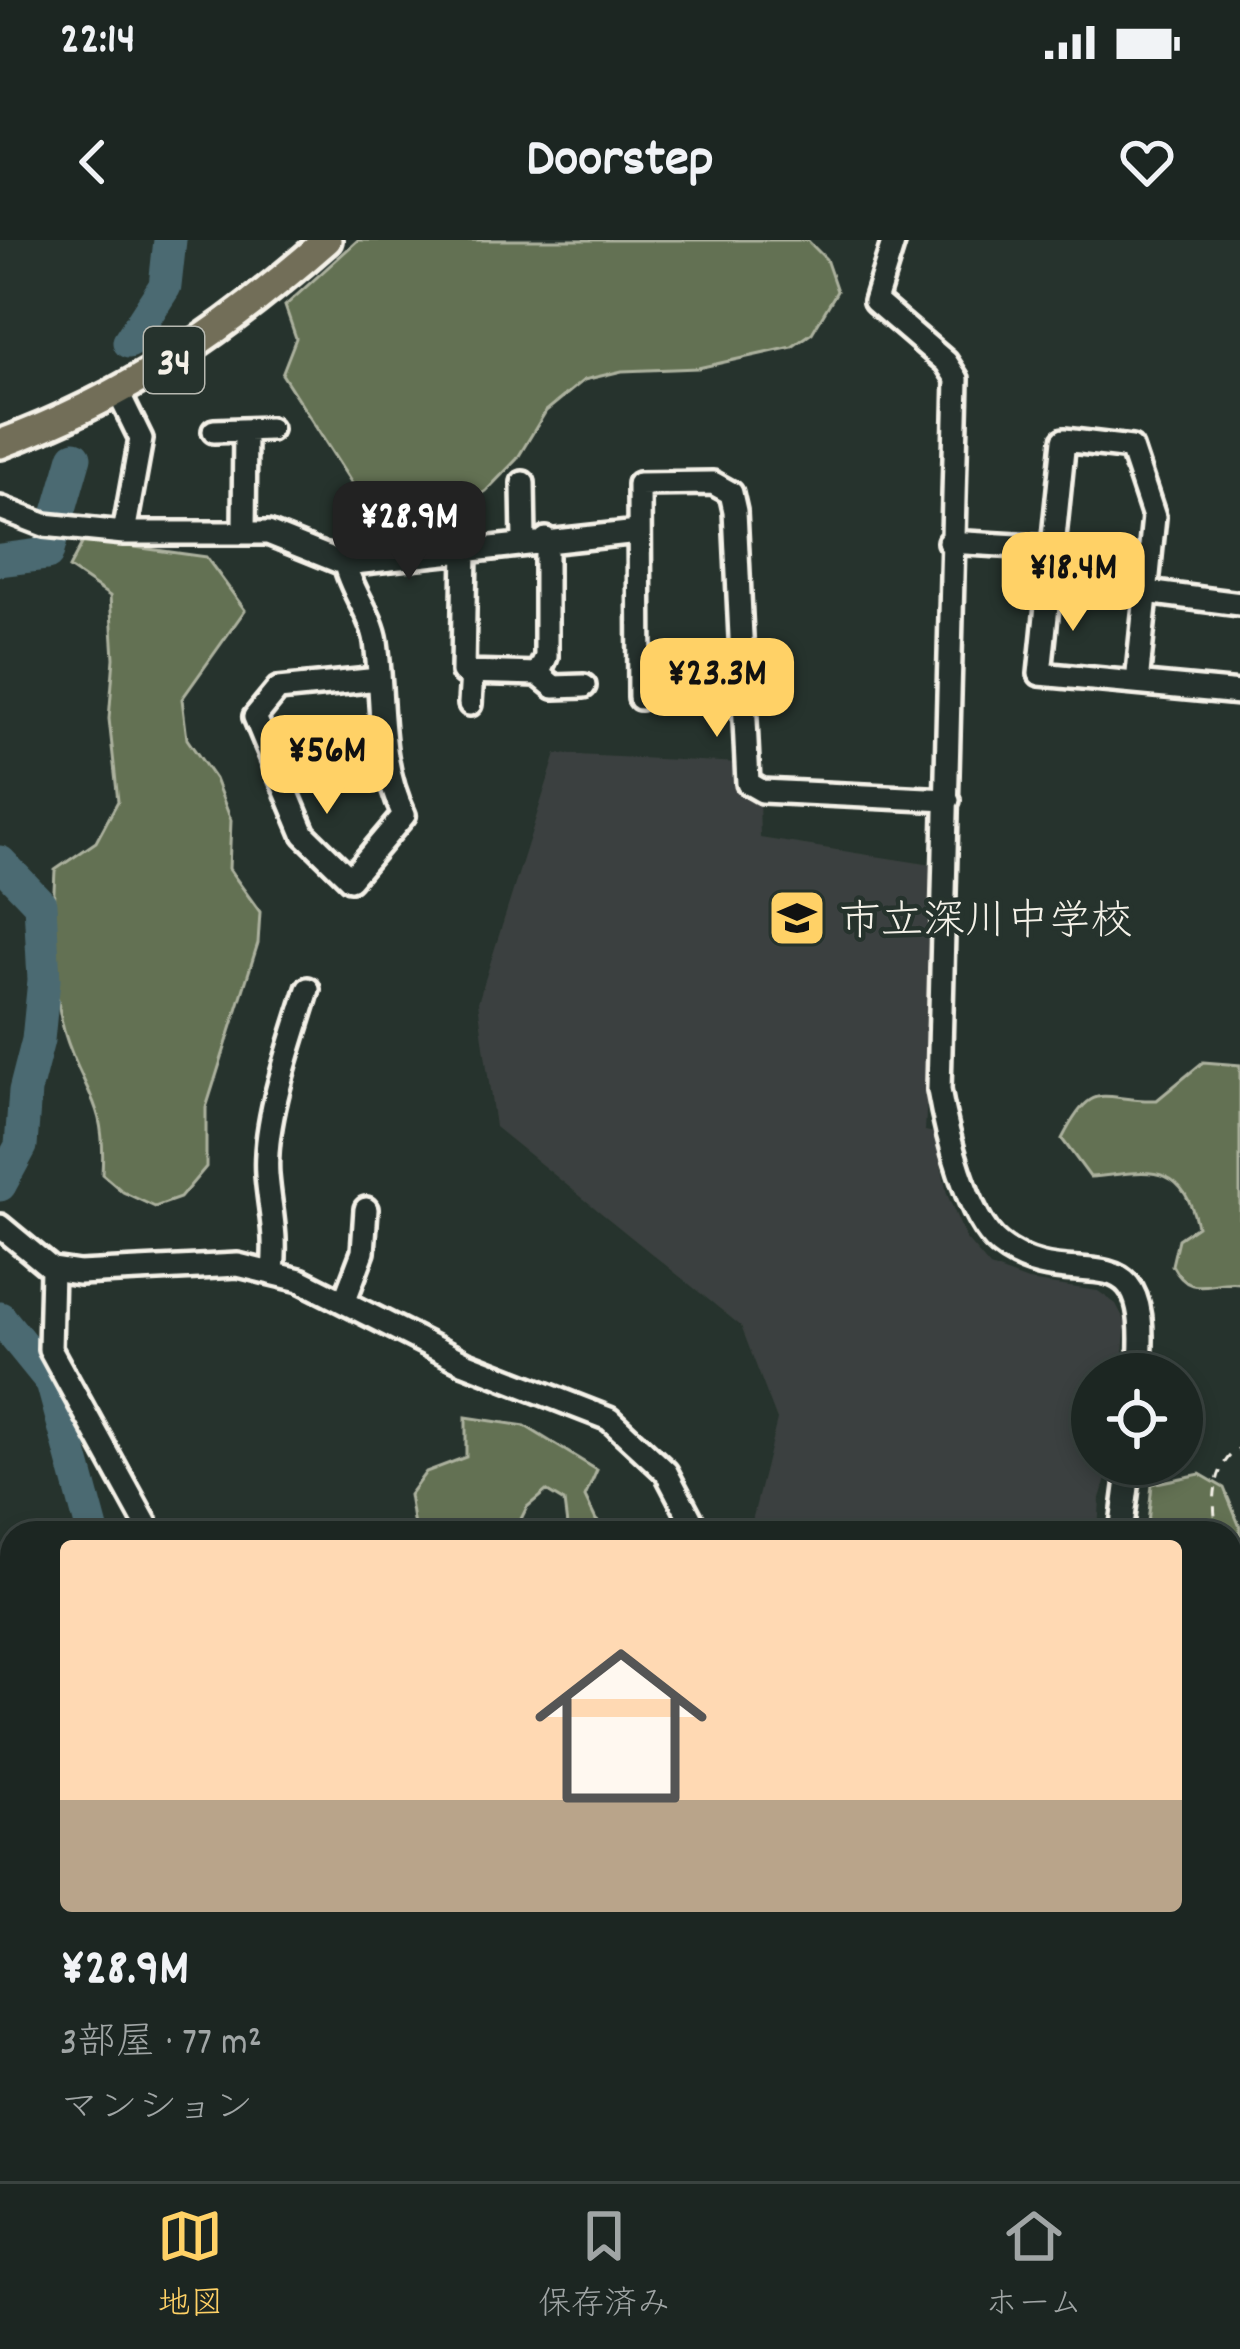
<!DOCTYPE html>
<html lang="ja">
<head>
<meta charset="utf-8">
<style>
	body { margin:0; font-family:Dekko,"Klee One",sans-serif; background:#29322f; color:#f1f3f6; height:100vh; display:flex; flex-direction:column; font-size:45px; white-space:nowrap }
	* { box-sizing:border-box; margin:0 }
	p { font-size:39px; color:#a0a5a5 }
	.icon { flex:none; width:66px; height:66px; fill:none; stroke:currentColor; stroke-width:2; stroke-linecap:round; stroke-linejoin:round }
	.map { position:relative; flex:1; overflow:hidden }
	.panel { position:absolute; left:0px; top:1281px; width:1242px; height:660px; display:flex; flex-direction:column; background:#1c2622; border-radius:36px 36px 0 0; box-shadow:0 6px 18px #0003,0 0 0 3px #3a4340 }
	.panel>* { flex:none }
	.fabs { position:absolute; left:1071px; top:1113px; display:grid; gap:24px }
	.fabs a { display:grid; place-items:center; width:132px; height:132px; border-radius:50%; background:#1c2622; box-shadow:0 6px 18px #0003,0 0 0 3px #3a4340; font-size:60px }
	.price { position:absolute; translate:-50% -102px; padding:0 27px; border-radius:24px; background:#ffd166; color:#111; font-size:39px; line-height:78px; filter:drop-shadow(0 3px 6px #0008) }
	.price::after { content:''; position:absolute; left:50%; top:72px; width:36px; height:27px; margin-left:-18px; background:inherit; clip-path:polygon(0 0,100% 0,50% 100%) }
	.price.on { background:#222; color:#fff }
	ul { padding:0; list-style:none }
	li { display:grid; align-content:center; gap:24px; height:636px; padding:0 60px }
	li span { display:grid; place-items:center; height:372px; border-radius:12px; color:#555 }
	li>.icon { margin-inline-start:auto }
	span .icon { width:216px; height:216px; fill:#fffc; stroke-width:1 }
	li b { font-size:51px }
	.status { display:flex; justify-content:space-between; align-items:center; height:84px; padding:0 60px; background:#1c2622; direction:ltr }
	.status svg { height:33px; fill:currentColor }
	header { display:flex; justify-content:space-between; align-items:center; height:156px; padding:0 60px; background:#1c2622; font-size:54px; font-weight:700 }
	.tabs { display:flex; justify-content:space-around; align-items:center; height:168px; border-top:3px solid #3a4340; background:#1c2622; font-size:33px; color:#a0a5a5 }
	.tabs a { display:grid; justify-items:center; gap:6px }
	.tabs .on { color:#ffd166 }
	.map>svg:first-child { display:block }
</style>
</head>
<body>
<div class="status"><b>22:14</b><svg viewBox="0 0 49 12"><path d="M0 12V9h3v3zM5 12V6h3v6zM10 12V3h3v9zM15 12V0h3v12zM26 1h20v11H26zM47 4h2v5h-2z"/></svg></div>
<header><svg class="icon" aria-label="back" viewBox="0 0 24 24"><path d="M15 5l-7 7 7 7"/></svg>Doorstep<svg class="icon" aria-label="heart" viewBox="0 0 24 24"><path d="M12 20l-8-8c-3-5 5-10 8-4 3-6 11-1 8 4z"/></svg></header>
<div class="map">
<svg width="1240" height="1941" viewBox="0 0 1240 1941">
	<rect width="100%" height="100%" fill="#26332d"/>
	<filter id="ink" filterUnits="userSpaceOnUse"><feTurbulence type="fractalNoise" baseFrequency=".00833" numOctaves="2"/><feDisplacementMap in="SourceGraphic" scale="24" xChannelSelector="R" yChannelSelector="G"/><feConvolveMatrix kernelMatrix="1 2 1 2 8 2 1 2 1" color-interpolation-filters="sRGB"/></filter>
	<g filter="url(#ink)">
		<!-- built -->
		<path fill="#3b413f" d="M 556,514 L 741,523 L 744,554 L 759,557 L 760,598 L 939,626 L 925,891 L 935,893 L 947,954 L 966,999 L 990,1027 L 1028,1041 L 1098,1051 L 1116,1064 L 1126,1083 L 1121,1134 L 1092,1134 L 1092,1224 L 1111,1224 L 1100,1258 L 1098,1293 L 749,1293 L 777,1180 L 741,1086 L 495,887 L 478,762 Z"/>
		<!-- green -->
		<path fill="#637153" stroke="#acb19e" stroke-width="3" d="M 358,0 L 807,0 L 826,19 L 837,51 L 812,93 L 792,107 L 698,128 L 622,131 L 584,140 L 546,171 L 517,219 L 486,251 L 421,292 L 383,292 L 282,134 L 296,98 L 285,66 Z
			M 84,300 L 206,317 L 245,370 L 182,459 L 187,499 L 215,539 L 231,580 L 229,629 L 260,672 L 258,703 L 206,868 L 206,927 L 180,958 L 155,967 L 123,952 L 102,934 C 107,858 83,855 64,791 C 52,747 52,676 55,630 L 96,602 L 118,561 L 109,479 L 114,418 L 110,356 L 69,328 Z
			M 1203,822 L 1240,825 L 1240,1043 C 1210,1039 1191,1061 1172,1025 L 1178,999 L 1197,986 C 1182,915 1140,934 1090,937 L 1062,899 C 1094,836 1101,862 1157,860 Z
			M 466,1177 L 525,1186 L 597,1230 L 585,1257 L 596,1280 L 612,1293 L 568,1293 L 564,1262 L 546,1251 L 527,1267 L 514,1293 L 415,1293 L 409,1255 L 426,1232 L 466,1217 Z
			M 1200,1234 L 1224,1248 L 1240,1287 L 1240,1477 L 1230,1488 L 1230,1293 L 1147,1293 L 1152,1244 Z"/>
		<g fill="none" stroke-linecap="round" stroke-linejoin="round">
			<!-- river -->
			<path stroke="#4b6a72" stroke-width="33" d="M 129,102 L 165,46 L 170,0
				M 0,320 L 47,314 L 75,217
				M 0,622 L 40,664 L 44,740 L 38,800 L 25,851 L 21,906 L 0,945
				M 0,1078 L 52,1142 L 93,1293
				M 432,1941 L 433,1929"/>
			<!-- minor casing -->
			<g stroke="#f4f1e8" stroke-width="30">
				<path id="minor" d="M 894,0 L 875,61 L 946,122 L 957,139 L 939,850 C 946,890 967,978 999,1004 C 1073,1063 1155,975 1139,1134
					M 118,152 L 141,199 L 124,293
					M 214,191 L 270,189
					M 523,243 L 524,301
					M 0,268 L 44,285 L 124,293 L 268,293 L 345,324 L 638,292
					M 244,290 L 245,190
					M 949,302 L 1051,308
					M 465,307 L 463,432 L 538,434 L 546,417 L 546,299
					M 345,324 C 351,351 372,375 376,402 C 384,462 377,520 404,575 L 350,639 L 304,594 L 255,477 L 278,449 L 379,439
					M 1146,352 L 1240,364
					M 538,434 L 554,447 L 584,446
					M 1137,443 L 1154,277 L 1131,208 L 1064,200 L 1040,434 L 1240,453
					M 640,458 L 639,244 L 713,243 L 731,253 L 735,271 L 748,543 L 762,551 L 948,560
					M 470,464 L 472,432
					M 0,986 L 52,1029 L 79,1033 L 238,1025 L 300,1040 L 465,1123 L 609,1179 L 666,1232 L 698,1293
					M 52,1029 L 50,1109 L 151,1293
					M 273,1030 C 277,993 270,971 267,935 C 263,880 292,802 308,749
					M 344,1062 L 363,1012 L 366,969
					M 1121,1293 L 1130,1224
					M 1230,1543 L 1240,1545
					M 403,1941 L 403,1929"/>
			</g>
			<!-- major casing -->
			<g stroke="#f4f1e8" stroke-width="36">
				<path id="major" d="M 0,204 C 128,157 225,90 327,0"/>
			</g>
			<!-- path -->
			<path stroke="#f4f1e8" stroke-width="3" stroke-dasharray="9 9" stroke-linecap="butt" d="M 1218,1293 C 1211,1266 1212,1224 1240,1208"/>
			<!-- minor -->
			<use href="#minor" stroke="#26332d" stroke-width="21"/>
			<!-- major -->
			<use href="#major" stroke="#726e59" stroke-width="27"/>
		</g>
	</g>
	<!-- icons -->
	<defs>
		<g id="school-square" transform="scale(3)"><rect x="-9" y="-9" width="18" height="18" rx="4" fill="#ffd166" stroke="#26332d"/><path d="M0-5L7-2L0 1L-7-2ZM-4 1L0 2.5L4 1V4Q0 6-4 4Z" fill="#111"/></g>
	</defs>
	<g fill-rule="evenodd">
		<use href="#school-square" x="797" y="678"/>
	</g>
	<g text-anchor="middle" stroke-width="9" stroke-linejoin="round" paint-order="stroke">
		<!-- shield labels -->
		<rect fill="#26332d" stroke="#b6b8b0" stroke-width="3" x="144" y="87" width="60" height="66" rx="9"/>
		<g font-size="39" font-weight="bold" fill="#f4f1e8">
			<text x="174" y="134">34</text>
		</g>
		<!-- poi labels -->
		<g font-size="42" fill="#f4f1e8" stroke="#26332d" text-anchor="start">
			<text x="839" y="693">市立深川中学校</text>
		</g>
	</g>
</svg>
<div class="fabs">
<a><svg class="icon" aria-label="locate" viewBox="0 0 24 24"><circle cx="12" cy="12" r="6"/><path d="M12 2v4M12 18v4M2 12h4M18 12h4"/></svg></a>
</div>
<b class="price on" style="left:409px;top:343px">¥28.9M</b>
<b class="price" style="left:1073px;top:394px">¥18.4M</b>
<b class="price" style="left:717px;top:500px">¥23.3M</b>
<b class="price" style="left:327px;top:577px">¥56M</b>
<section class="panel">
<ul>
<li><span style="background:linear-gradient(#ffd9b3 70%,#b9a48a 0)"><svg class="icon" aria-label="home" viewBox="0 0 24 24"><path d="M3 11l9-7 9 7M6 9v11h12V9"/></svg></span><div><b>¥28.9M</b><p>3部屋 · 77 m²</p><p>マンション</p></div></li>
</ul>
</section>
</div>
<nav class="tabs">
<a class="on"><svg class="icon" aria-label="map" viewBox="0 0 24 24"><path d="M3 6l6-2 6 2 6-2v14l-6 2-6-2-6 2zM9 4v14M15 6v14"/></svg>地図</a>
<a><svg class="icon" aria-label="saved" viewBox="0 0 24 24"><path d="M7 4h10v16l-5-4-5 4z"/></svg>保存済み</a>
<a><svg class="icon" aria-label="home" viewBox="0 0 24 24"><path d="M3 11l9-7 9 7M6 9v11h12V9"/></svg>ホーム</a>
</nav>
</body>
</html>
